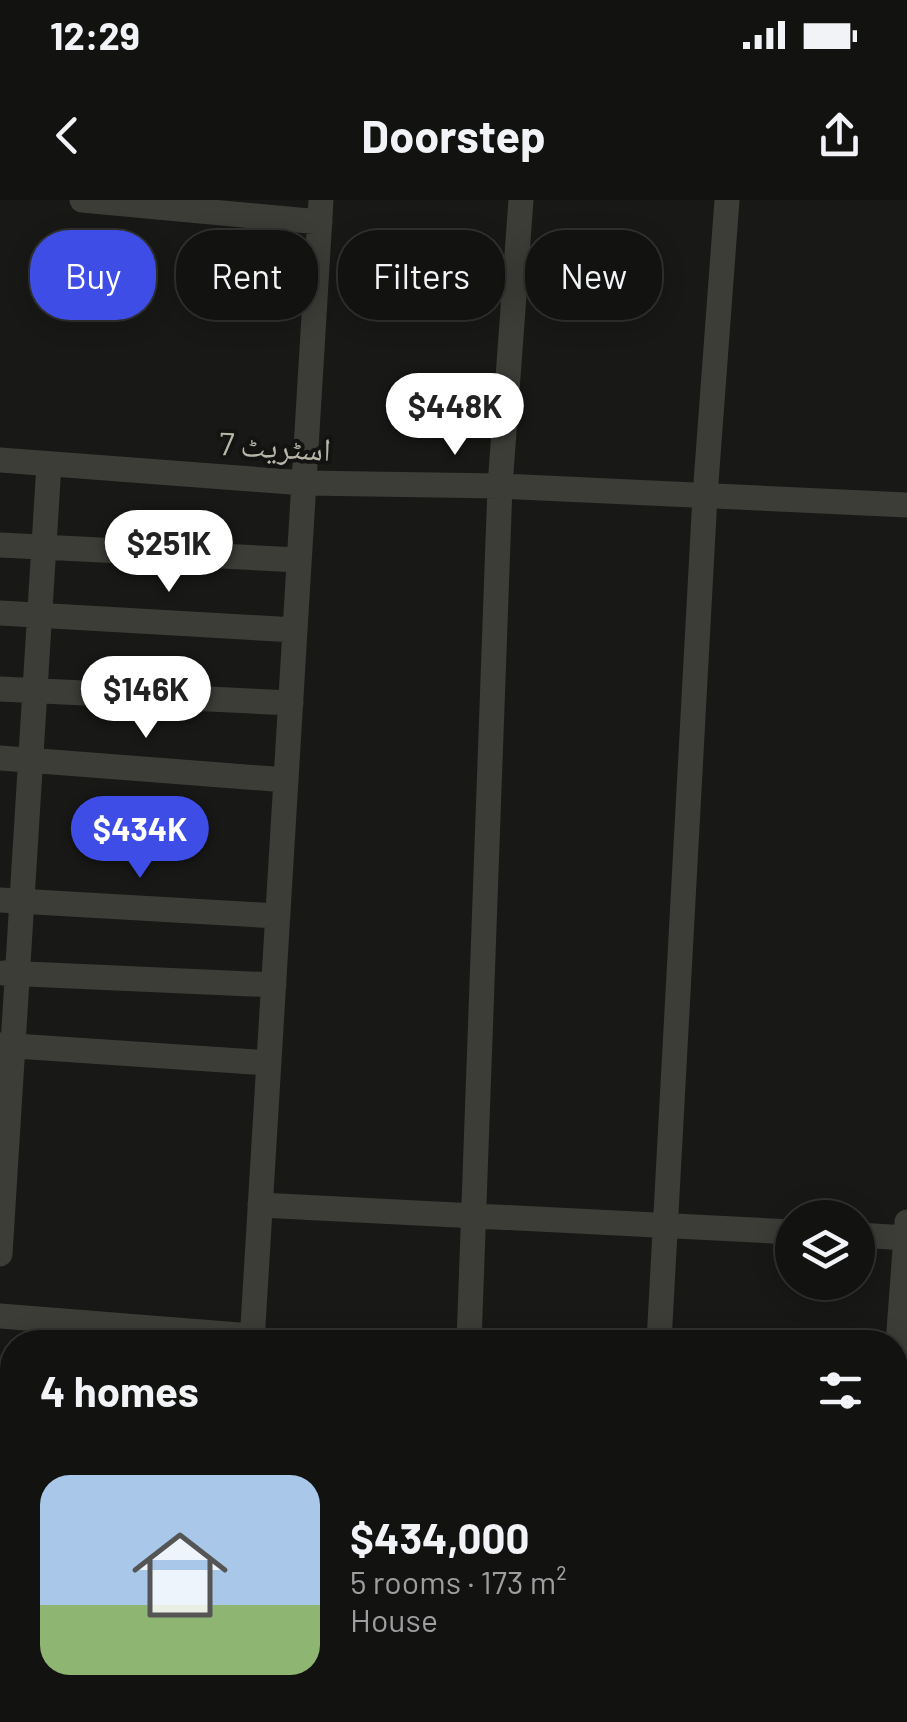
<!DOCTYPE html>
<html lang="en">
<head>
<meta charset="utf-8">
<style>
	body { margin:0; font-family:Barlow,"Noto Naskh Arabic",sans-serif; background:#1f201e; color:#f1f3f6; height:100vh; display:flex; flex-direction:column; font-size:38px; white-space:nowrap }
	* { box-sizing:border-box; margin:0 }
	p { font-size:32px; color:#9c9e9f }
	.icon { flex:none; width:55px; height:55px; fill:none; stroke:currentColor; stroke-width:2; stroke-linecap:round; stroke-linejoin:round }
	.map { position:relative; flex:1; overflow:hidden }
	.panel { position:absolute; left:0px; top:1130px; width:908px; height:392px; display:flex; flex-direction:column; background:#121210; border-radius:40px 40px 0 0; box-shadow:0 5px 25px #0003,0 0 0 2px #313230 }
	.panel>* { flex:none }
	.hud { position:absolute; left:30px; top:30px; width:848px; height:90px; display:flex; gap:20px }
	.tools { position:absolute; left:775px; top:1000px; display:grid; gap:20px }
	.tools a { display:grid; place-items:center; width:100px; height:100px; border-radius:50%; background:#121210; box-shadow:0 5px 25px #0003,0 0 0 2px #313230; font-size:50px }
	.price { position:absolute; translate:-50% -85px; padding:0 22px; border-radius:35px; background:#fff; color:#222; font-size:32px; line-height:65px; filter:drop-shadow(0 2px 5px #0008) }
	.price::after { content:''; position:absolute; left:50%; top:60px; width:30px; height:22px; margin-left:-15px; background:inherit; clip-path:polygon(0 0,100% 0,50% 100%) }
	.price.selected { background:#3f4de7; color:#fff }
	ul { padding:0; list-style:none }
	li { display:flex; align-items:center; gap:30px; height:250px; padding:0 40px }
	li+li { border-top:2px solid #313230 }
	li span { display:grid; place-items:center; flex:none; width:280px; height:200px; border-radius:30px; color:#555 }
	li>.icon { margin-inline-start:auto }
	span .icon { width:120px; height:120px; fill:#fffc; stroke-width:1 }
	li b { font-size:42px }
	h2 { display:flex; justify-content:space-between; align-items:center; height:120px; padding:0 40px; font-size:42px }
	.chip { padding:0 35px; border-radius:40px; background:#121210; box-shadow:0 5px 25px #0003,0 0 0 2px #313230; font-size:35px; line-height:90px }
	.chip.selected { background:#3f4de7; color:#fff }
	.status { display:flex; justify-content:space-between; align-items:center; height:70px; padding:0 50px; background:#121210; direction:ltr }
	.status svg { height:28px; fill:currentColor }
	header { display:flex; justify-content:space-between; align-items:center; height:130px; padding:0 40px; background:#121210; font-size:45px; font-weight:700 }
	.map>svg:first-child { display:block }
</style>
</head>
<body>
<div class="status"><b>12:29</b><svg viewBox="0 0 49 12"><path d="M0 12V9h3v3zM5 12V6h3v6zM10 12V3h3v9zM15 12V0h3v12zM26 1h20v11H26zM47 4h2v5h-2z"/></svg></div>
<header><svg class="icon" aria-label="back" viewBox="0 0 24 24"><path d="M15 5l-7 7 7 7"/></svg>Doorstep<svg class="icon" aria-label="share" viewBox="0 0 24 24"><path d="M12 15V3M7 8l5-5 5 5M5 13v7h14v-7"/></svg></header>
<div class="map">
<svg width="907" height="1522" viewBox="0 0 907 1522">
	<rect width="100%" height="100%" fill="#181816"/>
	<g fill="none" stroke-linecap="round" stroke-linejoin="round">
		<!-- street -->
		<path stroke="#3c3d37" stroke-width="25" d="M 82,0 L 320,22
			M 0,260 L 304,283 L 500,286 L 907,305
			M 0,345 L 299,360
			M 0,413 L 295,430
			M 0,489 L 291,503
			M 0,558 L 286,580
			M 0,700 L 278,716
			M 4,773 L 274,785
			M 0,845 L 269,863
			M 260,1005 L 792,1032
			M 858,1035 L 906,1038
			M 0,1054 L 49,264
			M 0,1116 L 252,1136
			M 252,1142 L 321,0
			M 469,1142 L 500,286 L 521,0
			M 659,1142 L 705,296 L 727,0
			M 895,1185 L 907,1022
			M 0,1195 L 12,1196
			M 0,1273 L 12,1274
			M 0,1336 L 12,1337
			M 0,1410 L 12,1410
			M 0,1477 L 12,1477
			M 229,1520 L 254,1522
			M 449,1522 L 449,1510
			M 632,1522 L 633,1510
			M 870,1522 L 871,1510"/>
	</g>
	<g text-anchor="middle" stroke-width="8" stroke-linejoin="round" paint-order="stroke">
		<!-- street labels -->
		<g font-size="32" fill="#b7b6a9" stroke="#131311">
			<text transform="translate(275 247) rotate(3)" y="11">اسٹریٹ 7</text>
		</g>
	</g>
</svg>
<div class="tools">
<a><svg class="icon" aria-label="layers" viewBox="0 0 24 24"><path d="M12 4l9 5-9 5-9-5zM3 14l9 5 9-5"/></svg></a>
</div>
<b class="price" style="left:455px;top:258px">$448K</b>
<b class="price" style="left:169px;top:395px">$251K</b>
<b class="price" style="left:146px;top:541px">$146K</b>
<b class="price selected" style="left:140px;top:681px">$434K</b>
<div class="hud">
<a class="chip selected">Buy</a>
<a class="chip">Rent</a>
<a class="chip">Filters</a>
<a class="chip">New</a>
</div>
<section class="panel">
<h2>4 homes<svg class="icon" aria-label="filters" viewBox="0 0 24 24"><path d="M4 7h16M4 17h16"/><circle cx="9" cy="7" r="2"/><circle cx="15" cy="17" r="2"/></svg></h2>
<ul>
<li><span style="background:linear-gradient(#a9c7e8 65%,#8fb573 0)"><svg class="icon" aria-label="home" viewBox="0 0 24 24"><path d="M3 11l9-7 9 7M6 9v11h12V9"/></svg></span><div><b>$434,000</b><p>5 rooms · 173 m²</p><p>House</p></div></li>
</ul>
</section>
</div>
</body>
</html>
